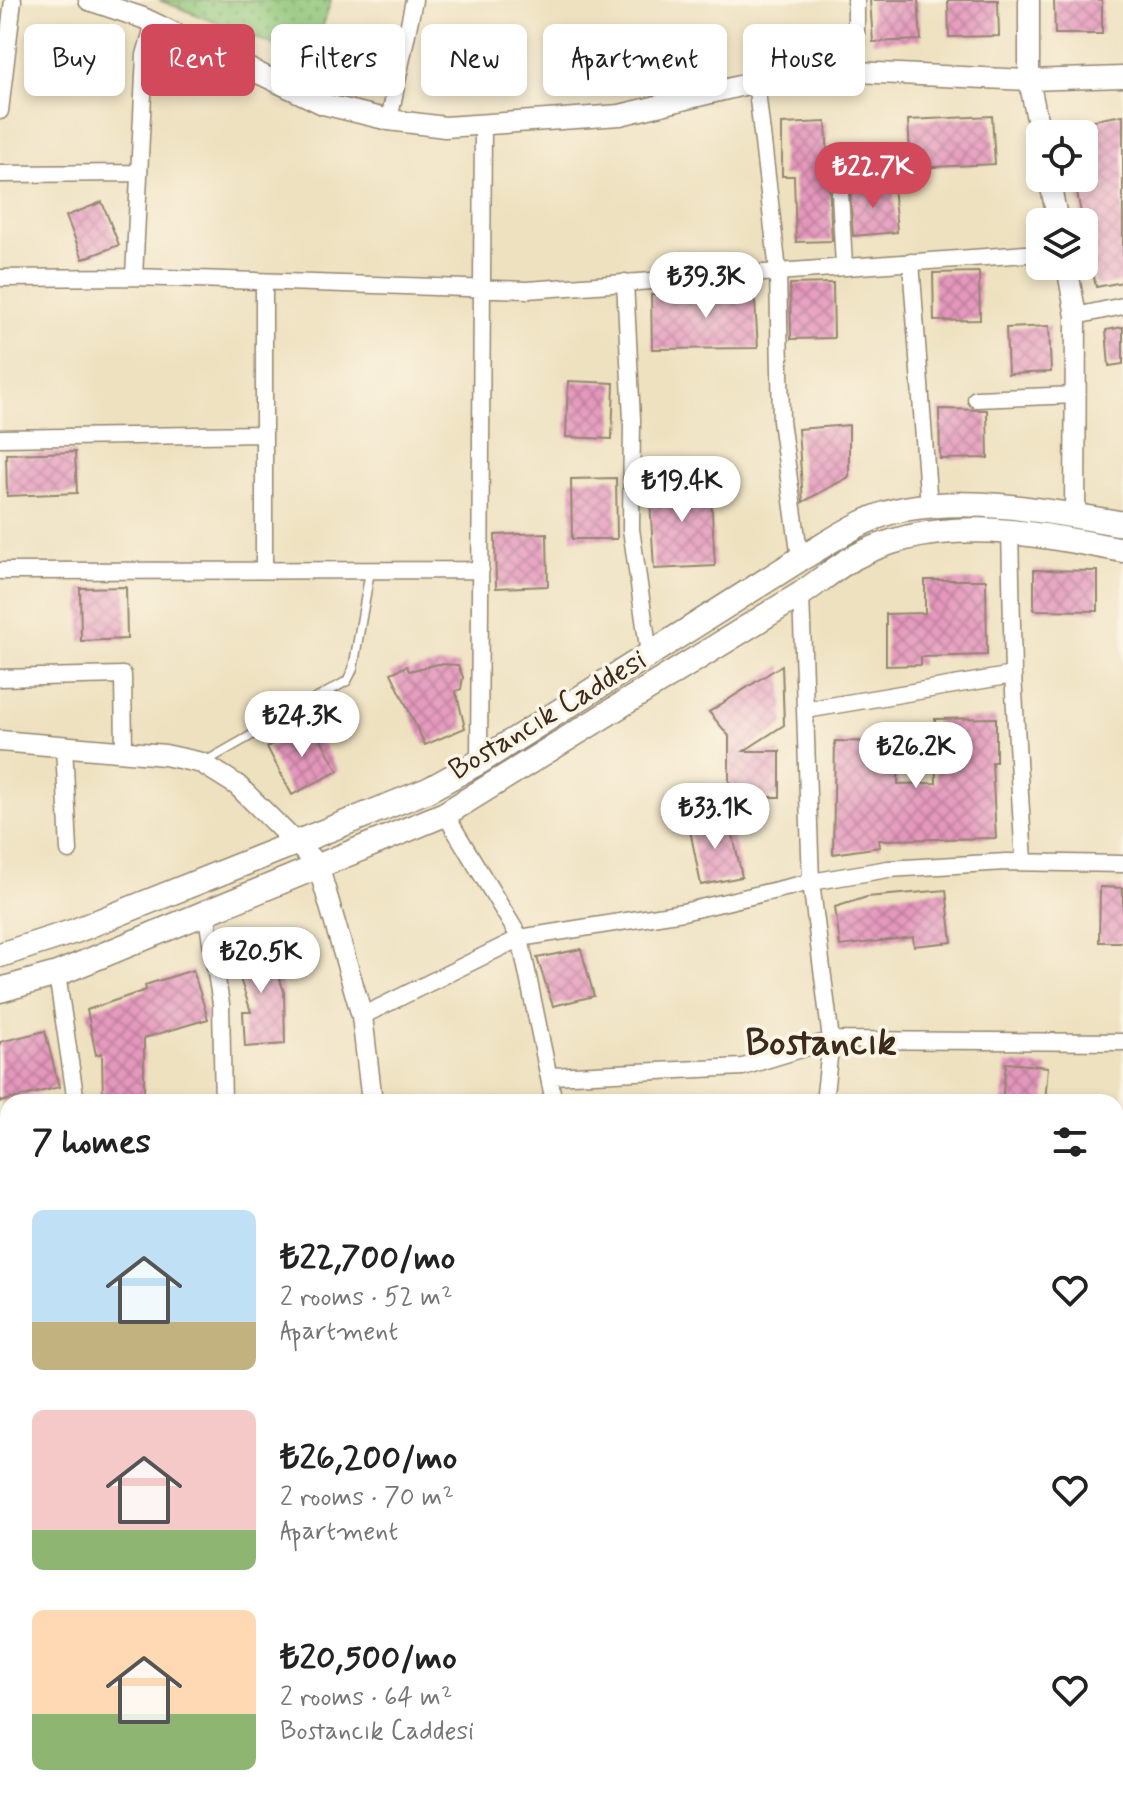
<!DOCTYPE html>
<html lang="en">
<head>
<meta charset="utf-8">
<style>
	body { margin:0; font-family:Mynerve,sans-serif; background:#f6f6f6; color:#222; height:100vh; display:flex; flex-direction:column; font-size:30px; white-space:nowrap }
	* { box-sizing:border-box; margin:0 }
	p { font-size:26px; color:#767676 }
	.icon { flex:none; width:44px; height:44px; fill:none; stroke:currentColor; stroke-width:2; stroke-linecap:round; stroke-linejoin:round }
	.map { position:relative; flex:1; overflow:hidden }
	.panel { position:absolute; left:0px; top:1094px; width:1124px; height:712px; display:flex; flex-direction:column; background:#fff; border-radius:24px 24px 0 0; box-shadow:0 4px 12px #0003 }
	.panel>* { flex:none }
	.banner { position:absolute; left:24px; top:24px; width:1076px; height:72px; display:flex; gap:16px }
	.tools { position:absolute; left:1026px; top:120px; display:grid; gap:16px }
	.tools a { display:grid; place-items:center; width:72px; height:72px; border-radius:12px; background:#fff; box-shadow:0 4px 12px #0003; font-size:40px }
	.price { position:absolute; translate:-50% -68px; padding:0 18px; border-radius:28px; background:#fff; color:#222; font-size:26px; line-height:52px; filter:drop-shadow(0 2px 4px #0008) }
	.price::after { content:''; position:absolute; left:50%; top:48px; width:24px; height:18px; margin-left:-12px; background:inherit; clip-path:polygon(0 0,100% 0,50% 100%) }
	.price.active { background:#d1495b; color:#fff }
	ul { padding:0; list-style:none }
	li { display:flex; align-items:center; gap:24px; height:200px; padding:0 32px }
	li span { display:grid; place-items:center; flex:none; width:224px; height:160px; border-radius:12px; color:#555 }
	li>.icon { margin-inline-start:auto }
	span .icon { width:96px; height:96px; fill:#fffc; stroke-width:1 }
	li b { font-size:34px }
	h2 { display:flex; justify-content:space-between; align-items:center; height:96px; padding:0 32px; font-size:34px }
	.tag { padding:0 28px; border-radius:12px; background:#fff; box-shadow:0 4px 12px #0003; font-size:28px; line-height:72px }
	.tag.active { background:#d1495b; color:#fff }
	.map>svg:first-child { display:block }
</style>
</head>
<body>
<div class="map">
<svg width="1123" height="1806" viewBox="0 0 1123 1806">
	<defs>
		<pattern id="park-dots" width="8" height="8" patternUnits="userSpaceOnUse" patternTransform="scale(2)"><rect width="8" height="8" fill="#8fc679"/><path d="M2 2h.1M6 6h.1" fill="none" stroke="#76a163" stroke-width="1.8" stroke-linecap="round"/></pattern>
		<pattern id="building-cross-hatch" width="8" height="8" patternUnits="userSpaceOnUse" patternTransform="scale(2)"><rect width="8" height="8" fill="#e598bd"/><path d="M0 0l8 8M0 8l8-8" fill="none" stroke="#bb7c99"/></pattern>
	</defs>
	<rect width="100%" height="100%" fill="#fcf5e5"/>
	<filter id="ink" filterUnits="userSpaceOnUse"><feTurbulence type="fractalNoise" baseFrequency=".0125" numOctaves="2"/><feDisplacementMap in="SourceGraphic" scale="16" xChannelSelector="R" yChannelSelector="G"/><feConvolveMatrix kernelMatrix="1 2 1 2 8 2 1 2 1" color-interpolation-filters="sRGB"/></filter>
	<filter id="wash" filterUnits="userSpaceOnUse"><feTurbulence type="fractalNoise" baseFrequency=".006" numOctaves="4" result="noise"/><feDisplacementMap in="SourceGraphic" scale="32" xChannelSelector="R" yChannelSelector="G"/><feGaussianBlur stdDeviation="1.8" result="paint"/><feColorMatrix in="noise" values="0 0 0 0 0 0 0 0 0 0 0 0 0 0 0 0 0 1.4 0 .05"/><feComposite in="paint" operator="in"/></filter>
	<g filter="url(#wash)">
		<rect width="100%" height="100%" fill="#eee1c0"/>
		<!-- park -->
		<path fill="url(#park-dots)" stroke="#65784c" stroke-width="2" d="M 159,0 L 331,0 L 312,60 Z"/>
		<g id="blocks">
			<!-- building -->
			<path fill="url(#building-cross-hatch)" d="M 870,0 L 918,0 L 921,40 L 873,42 Z
				M 948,0 L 998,0 L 999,36 L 949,37 Z
				M 1054,0 L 1102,0 L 1102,34 L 1055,34 Z
				M 1123,115 L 1123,282 L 1096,287 L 1075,183 L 1084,181 L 1084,134 L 1053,134 L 1053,127 Z
				M 992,116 L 995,164 L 911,168 L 908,120 Z
				M 826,122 L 832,241 L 796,242 L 794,176 L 782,176 L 782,124 Z
				M 893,184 L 897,232 L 853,236 L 850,188 Z
				M 102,202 L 119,245 L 83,259 L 66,216 Z
				M 979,272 L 980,320 L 934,321 L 933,273 Z
				M 833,283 L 834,338 L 791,339 L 790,284 Z
				M 754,285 L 758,348 L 652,349 L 651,295 L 711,294 L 711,288 Z
				M 1049,326 L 1051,372 L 1008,374 L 1006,328 Z
				M 1123,327 L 1123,364 L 1109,366 L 1106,330 Z
				M 568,381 L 614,383 L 612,439 L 566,437 Z
				M 939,409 L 987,410 L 988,458 L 940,459 Z
				M 849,425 L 849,477 L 803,502 L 798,429 Z
				M 75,452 L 77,493 L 7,496 L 6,454 Z
				M 616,478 L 617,539 L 572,539 L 571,479 Z
				M 710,478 L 715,566 L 654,569 L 649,481 Z
				M 547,533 L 548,586 L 496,588 L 495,535 Z
				M 1034,570 L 1098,571 L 1098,611 L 1034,610 Z
				M 925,580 L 986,580 L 987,655 L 921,657 L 921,665 L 886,666 L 886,614 L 925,613 Z
				M 126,587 L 127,639 L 81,641 L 80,588 Z
				M 438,664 L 458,665 L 463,677 L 461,689 L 456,691 L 465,728 L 425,745 L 391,673 L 407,666 L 409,671 Z
				M 782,665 L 784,725 L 744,751 L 780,751 L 780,797 L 729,797 L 729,736 L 709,712 Z
				M 996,718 L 996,762 L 992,762 L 996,838 L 879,840 L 880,847 L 833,854 L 835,741 L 899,742 L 898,784 L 936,783 L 935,719 Z
				M 312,723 L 338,771 L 292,795 L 267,747 Z
				M 729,817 L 742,877 L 701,885 L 689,825 Z
				M 1100,887 L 1123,888 L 1123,942 L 1099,942 Z
				M 946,890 L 952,942 L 914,946 L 913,937 L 840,946 L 835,907 L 867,897 Z
				M 267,939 L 284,992 L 285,1044 L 245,1047 L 243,1012 L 251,1012 L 231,951 Z
				M 581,949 L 594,996 L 553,1006 L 537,958 Z
				M 193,970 L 208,1019 L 144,1038 L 144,1102 L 103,1102 L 102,1053 L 96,1055 L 87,1010 L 146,990 L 145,985 Z
				M 45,1031 L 59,1087 L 0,1102 L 0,1042 Z
				M 1006,1063 L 1048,1067 L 1045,1102 L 1002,1102 Z"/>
		</g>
	</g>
	<g filter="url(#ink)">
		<use href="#blocks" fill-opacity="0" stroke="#94866f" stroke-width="2"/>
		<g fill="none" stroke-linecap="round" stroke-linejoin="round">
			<!-- service casing -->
			<g stroke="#94866f" stroke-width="11">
				<path id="service" d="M 203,763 L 347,681 L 353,669 L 370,571"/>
			</g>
			<!-- minor casing -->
			<g stroke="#94866f" stroke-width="19">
				<path id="minor" d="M 856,0 L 856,72
					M 756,82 L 778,271 L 781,421 L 800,559
					M 0,111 L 13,0
					M 389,120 L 414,0
					M 0,174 L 138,173
					M 840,193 L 844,266
					M 911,262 L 929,507
					M 134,277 L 145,55 L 154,23
					M 0,278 L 134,277 L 527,290 L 1040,253
					M 264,282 L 264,570
					M 625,282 L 632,419 L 631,529 L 649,654
					M 1076,316 L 1123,306
					M 976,399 L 1076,395
					M 0,438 L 264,434
					M 1010,529 L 1013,675 L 1024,862
					M 0,571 L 481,570
					M 801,594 L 811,882 L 831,1040 L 824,1102
					M 0,678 L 123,675 L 124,750
					M 806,710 L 1013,675
					M 64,745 L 69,851
					M 479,762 L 483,125
					M 445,814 L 520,938 L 554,1102
					M 206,911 L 221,1004 L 223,1102
					M 57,974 L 76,1102
					M 362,1016 L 520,938 L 683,912 L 811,882 L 888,869 L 1006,862 L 1123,864
					M 551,1076 L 743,1067 L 831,1040 L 1123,1042
					M 1116,1126 L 1123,1127"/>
			</g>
			<!-- tertiary casing -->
			<g stroke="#94866f" stroke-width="23">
				<path id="tertiary" d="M 89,0 L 143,18 L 323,104 L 389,120 L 445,127 L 620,115 L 756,82 L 856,72 L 1029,80 L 1123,77
					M 1029,0 L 1029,80 L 1040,134
					M 1049,178 L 1058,222
					M 1067,266 L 1076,316 L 1075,515
					M 0,741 L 165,755 L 202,763 L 237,785 L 318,865 L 362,1016 L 372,1102
					M 0,1226 L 8,1226
					M 1116,1243 L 1123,1243"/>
			</g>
			<!-- secondary casing -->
			<g stroke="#94866f" stroke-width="27">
				<path id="secondary" d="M 0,955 L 75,931 L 428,790 L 479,762 L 800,559 C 832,541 867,515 904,509 C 974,496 1054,512 1123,524
					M 0,990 L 57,974 L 445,814 L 801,594 C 817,583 834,569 851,559 C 938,512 1031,533 1123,550"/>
			</g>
			<!-- service -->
			<use href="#service" stroke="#fff" stroke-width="8"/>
			<!-- minor -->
			<use href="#minor" stroke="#fff" stroke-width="16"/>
			<!-- tertiary -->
			<use href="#tertiary" stroke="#fff" stroke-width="20"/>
			<!-- secondary -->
			<use href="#secondary" stroke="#fff" stroke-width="24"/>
		</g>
	</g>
	<g text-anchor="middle" stroke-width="7" stroke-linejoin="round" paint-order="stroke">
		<!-- street labels -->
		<g font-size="30" fill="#3b2a1e" stroke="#fcf5e5">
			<text transform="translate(547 714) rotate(-31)" y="10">Bostancık Caddesi</text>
		</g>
		<!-- district labels -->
		<g font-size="38" font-weight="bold" fill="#3b2a1e" stroke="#fcf5e5">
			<text x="821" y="1054">Bostancık</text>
		</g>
	</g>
</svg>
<div class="tools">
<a><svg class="icon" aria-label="locate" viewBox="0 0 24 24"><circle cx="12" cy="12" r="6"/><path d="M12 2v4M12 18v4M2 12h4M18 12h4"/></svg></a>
<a><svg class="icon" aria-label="layers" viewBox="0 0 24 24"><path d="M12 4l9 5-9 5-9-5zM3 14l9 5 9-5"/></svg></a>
</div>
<b class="price active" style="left:873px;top:210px">₺22.7K</b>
<b class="price" style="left:706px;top:320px">₺39.3K</b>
<b class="price" style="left:682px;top:524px">₺19.4K</b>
<b class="price" style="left:302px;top:759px">₺24.3K</b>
<b class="price" style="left:916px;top:790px">₺26.2K</b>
<b class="price" style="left:715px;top:851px">₺33.1K</b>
<b class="price" style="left:261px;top:995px">₺20.5K</b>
<div class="banner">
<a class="tag">Buy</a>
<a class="tag active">Rent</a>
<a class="tag">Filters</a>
<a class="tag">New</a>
<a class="tag">Apartment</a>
<a class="tag">House</a>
</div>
<section class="panel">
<h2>7 homes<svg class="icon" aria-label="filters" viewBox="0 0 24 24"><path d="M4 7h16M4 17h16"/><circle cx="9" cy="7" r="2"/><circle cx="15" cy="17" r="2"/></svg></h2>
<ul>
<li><span style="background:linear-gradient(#bfe0f5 70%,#c2b280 0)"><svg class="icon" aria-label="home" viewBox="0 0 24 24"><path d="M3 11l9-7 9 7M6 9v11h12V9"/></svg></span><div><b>₺22,700/mo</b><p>2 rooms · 52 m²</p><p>Apartment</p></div><svg class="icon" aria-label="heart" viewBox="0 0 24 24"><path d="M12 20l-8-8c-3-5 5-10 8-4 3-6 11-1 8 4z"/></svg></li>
<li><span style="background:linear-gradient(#f6c9c9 75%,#8fb573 0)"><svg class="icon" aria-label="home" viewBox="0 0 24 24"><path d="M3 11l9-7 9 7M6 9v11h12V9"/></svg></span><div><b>₺26,200/mo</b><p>2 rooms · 70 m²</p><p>Apartment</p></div><svg class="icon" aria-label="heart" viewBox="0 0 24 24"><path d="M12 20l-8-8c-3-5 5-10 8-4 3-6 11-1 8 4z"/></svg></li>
<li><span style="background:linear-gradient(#ffd9b3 65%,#8fb573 0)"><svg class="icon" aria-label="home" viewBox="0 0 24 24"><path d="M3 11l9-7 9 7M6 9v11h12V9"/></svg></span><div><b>₺20,500/mo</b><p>2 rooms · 64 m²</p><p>Bostancık Caddesi</p></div><svg class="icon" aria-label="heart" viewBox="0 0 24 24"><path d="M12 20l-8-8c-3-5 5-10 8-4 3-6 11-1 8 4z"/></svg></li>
</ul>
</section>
</div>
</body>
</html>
